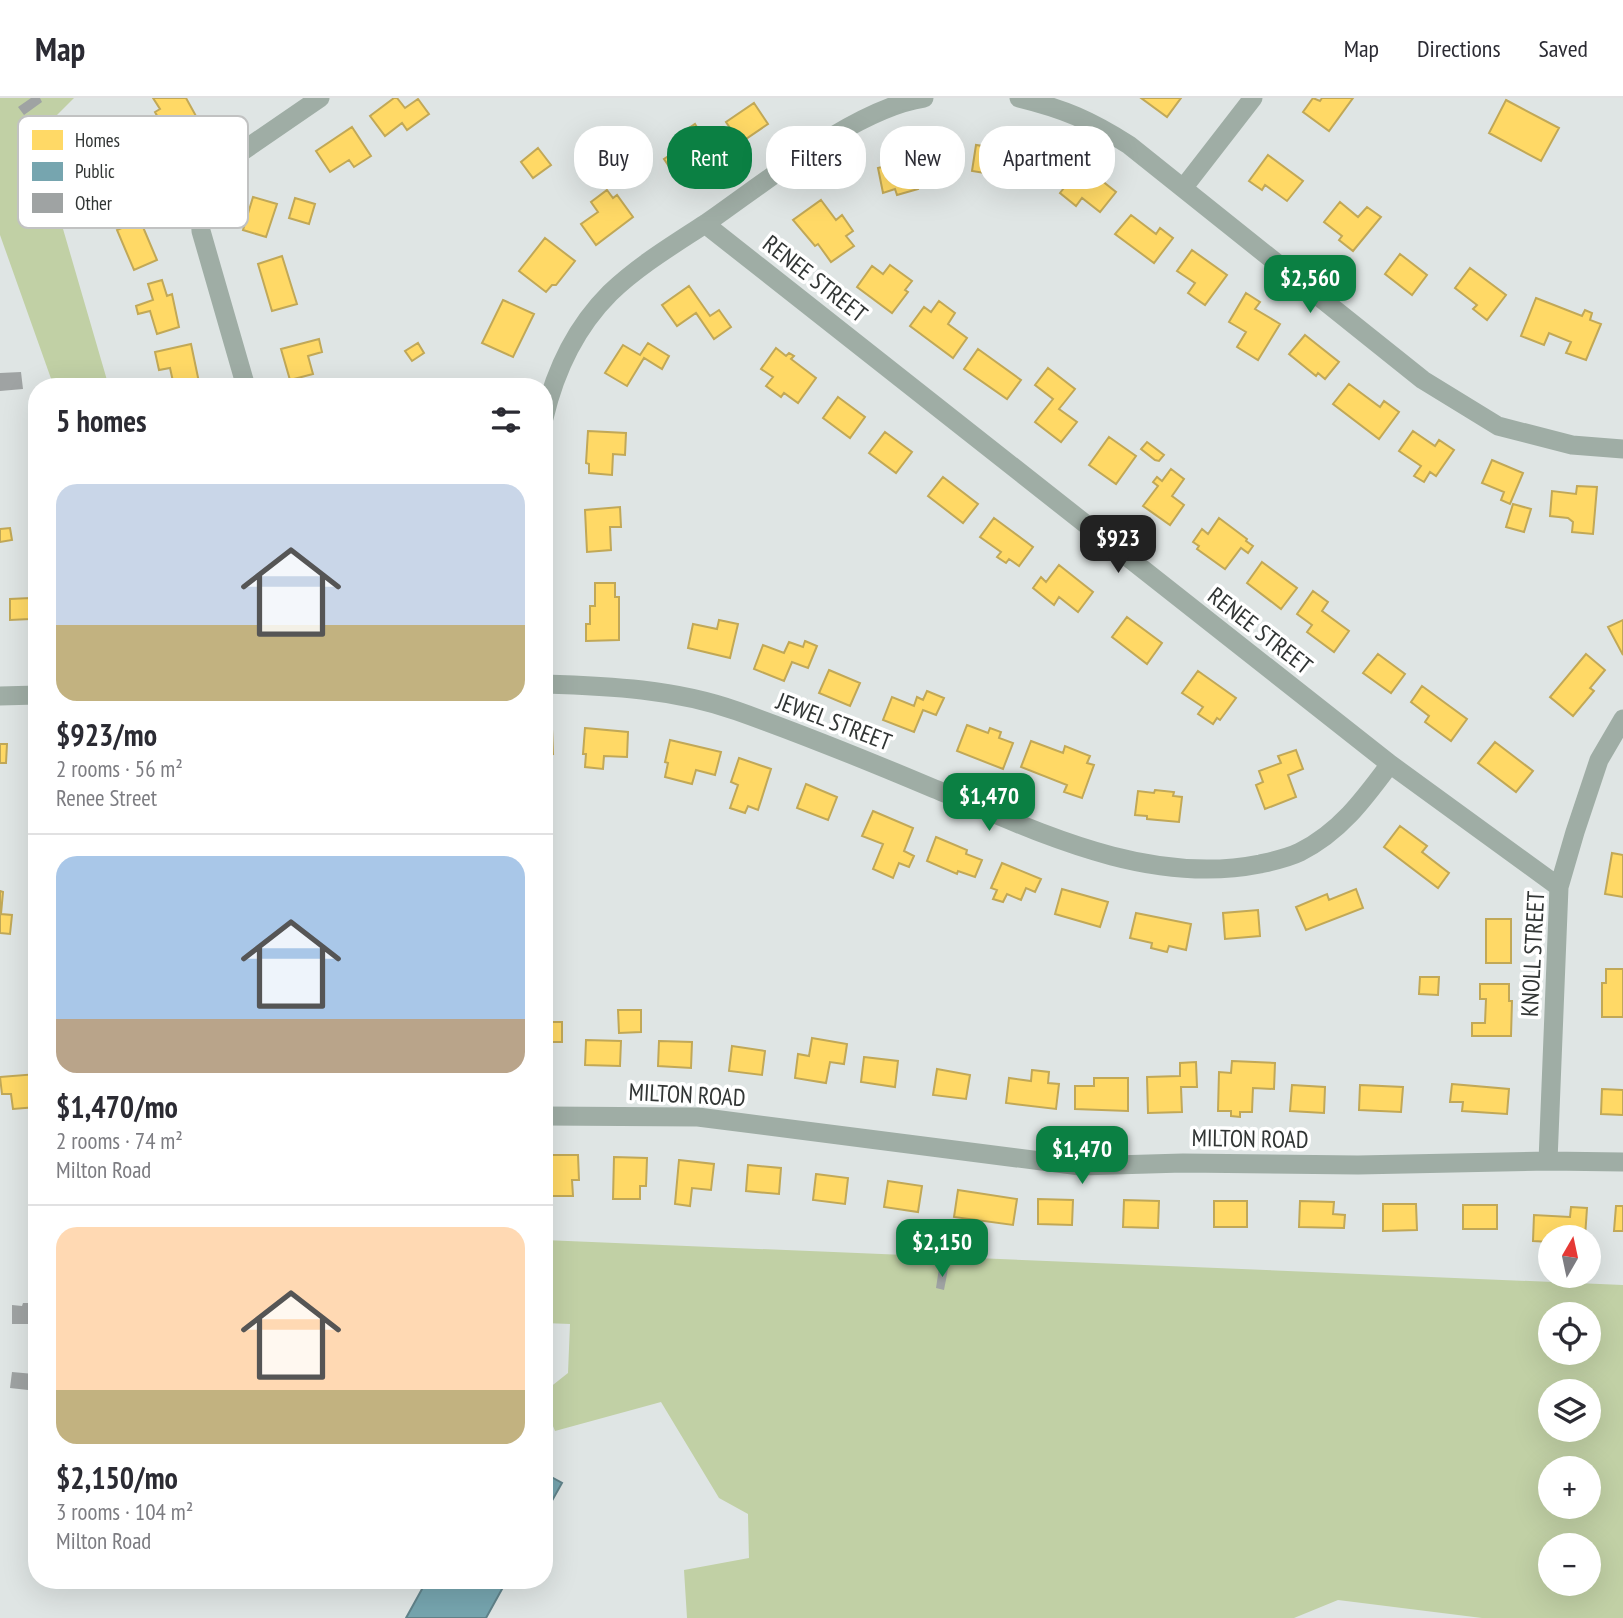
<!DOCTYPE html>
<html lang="en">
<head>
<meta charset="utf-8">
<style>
	body { margin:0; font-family:"PT Sans Narrow",sans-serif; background:#f7f7f7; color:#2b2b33; height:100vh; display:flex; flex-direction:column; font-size:26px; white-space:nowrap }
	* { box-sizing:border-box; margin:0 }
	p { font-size:23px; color:#7c7c81 }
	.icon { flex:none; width:38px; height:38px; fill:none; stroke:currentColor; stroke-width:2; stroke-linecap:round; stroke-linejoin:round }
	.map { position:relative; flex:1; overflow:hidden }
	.panel { position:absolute; left:28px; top:280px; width:525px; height:1211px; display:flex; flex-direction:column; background:#fff; border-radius:28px; box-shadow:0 7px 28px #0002 }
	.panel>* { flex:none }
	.guide { position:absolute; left:574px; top:28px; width:665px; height:63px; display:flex; gap:14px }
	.needle { width:46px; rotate:9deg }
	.buttons { position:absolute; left:1538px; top:1127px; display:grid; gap:14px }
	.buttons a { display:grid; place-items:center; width:63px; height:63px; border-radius:50%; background:#fff; box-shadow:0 7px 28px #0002; font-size:35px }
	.price { position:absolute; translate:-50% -60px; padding:0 16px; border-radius:14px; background:#0b8043; color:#fff; font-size:23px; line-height:46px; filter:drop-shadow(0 2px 4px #0008) }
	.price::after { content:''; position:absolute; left:50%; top:42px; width:21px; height:16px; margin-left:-10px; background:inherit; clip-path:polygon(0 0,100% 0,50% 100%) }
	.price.current { background:#222; color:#fff }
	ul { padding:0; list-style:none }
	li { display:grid; align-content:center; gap:14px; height:371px; padding:0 28px }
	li+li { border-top:2px solid #e1e1e2 }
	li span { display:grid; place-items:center; height:217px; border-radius:21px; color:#555 }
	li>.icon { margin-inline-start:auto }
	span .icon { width:126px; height:126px; fill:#fffc; stroke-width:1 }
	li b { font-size:30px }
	h2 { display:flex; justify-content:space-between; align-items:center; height:84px; padding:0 28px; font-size:30px }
	.pill { padding:0 24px; border-radius:28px; background:#fff; box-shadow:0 7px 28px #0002; font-size:24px; line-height:63px }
	.pill.current { background:#0b8043; color:#fff }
	header { display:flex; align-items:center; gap:42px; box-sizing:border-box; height:98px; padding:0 35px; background:#fff; border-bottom:2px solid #e1e1e2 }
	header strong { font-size:33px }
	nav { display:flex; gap:38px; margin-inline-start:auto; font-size:24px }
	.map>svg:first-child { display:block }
</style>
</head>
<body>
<header>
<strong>Map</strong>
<nav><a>Map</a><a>Directions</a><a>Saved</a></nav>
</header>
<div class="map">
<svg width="1623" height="1520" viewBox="0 0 1623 1520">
	<rect width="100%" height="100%" fill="#dfe5e4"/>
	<!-- forest -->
	<path fill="#c1d0a5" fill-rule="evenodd" d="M 0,0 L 74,0 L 36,38 L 109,289 L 54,289 L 0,137 Z
		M 544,1142 L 1623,1187 L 1623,1520 L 1482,1520 L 1338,1502 L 1294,1520 L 687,1520 L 684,1472 L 749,1460 L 748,1416 L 719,1400 L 661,1304 L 555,1333 L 544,1306 L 544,1294 L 568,1275 L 570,1226 L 544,1225 ZM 1550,1216 L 1589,1216 L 1589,1255 L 1550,1255 ZM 1550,1293 L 1589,1293 L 1589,1332 L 1550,1332 ZM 1550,1370 L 1589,1370 L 1589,1409 L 1550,1409 ZM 1550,1447 L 1589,1447 L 1589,1486 L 1550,1486 Z"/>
	<!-- homes -->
	<path fill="#ffd966" stroke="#c1a857" stroke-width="2" d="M 153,0 L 186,0 L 196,18 L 166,34 L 155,14 L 160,11 Z
		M 394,0 L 397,0 L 405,10 L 418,1 L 429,16 L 407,32 L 402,25 L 385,38 L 370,18 Z
		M 1141,0 L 1181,0 L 1167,19 Z
		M 1313,0 L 1320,3 L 1322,0 L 1353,0 L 1329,33 L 1303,14 Z
		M 1506,2 L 1559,30 L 1541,63 L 1489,35 Z
		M 754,5 L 768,26 L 740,45 L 726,24 Z
		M 695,26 L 716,59 L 678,82 L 664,61 L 680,50 L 674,40 Z
		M 352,29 L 371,58 L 354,69 L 349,62 L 330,74 L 316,53 Z
		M 1004,46 L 1021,48 L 1016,80 L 972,73 L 976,47 L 1003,51 Z
		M 929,48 L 938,80 L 917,85 L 918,91 L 897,97 L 895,91 L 883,95 L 878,70 L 897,65 L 896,60 Z
		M 538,50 L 551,67 L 533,80 L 521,64 Z
		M 1268,57 L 1303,83 L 1287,103 L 1265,87 L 1262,92 L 1249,83 Z
		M 1082,67 L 1116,94 L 1100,114 L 1082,100 L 1076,108 L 1060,95 Z
		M 607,92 L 613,100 L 617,97 L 633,119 L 596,147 L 581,126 L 598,114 L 591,104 Z
		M 253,99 L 277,106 L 266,139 L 243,132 Z
		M 295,100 L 315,106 L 309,126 L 289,120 Z
		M 821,102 L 836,122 L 842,117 L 853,133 L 846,138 L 854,148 L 831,164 L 818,146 L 815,148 L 793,122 Z
		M 1340,104 L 1358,119 L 1367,109 L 1381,119 L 1353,153 L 1339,142 L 1342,138 L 1324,124 Z
		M 1131,117 L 1156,136 L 1160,130 L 1173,140 L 1154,165 L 1115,136 Z
		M 140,122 L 157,162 L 134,172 L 117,132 Z
		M 545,140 L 575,163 L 556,187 L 552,187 L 546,194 L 519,173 Z
		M 1192,152 L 1227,177 L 1205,207 L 1188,195 L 1195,185 L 1177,173 Z
		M 1400,156 L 1427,177 L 1412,197 L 1385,176 Z
		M 282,158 L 297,206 L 272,213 L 258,166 Z
		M 890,167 L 912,183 L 905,192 L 908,194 L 892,215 L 857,189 L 872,168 L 883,176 Z
		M 1470,170 L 1506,197 L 1487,222 L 1473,211 L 1477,207 L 1455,190 Z
		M 162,182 L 167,198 L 172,196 L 179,229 L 157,236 L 150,213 L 138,216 L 136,208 L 153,202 L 148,186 Z
		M 689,188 L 710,218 L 719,212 L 731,229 L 714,241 L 696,215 L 677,228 L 662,207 Z
		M 1246,195 L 1260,204 L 1255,211 L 1280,226 L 1258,262 L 1237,249 L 1246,234 L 1229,224 Z
		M 1536,200 L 1582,218 L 1585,212 L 1592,215 L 1590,222 L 1601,226 L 1586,262 L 1566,255 L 1571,244 L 1549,235 L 1544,247 L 1521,238 Z
		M 503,202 L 534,216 L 513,259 L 482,245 Z
		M 939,203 L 955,215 L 948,226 L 967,240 L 953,260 L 910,228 L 924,209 L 931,214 Z
		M 1305,237 L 1339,264 L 1325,281 L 1318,275 L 1316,278 L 1289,256 Z
		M 319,241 L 322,254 L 308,258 L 313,276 L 290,282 L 281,251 Z
		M 418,245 L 424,255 L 412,263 L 405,253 Z
		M 648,245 L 669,258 L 662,271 L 644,260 L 627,288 L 605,275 L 623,247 L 640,257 Z
		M 191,246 L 200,289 L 170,289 L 174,288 L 170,270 L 159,272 L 155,254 Z
		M 776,250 L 786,258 L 789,255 L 794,258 L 791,261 L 816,280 L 798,305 L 784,295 L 781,299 L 766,288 L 773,279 L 761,271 Z
		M 978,251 L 1021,282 L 1007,301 L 964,271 Z
		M 1048,270 L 1075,291 L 1059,311 L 1077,324 L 1061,344 L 1035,324 L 1053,301 L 1035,287 Z
		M 1349,286 L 1380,309 L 1384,303 L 1399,314 L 1379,341 L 1333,306 Z
		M 838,299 L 865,319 L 850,340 L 823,320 Z
		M 588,333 L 626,335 L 625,357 L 613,356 L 612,377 L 589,375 L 589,366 L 586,365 Z
		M 1413,333 L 1435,348 L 1439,342 L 1454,352 L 1436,378 L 1430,374 L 1424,384 L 1414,378 L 1421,368 L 1399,353 Z
		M 885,334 L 912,354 L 896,375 L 869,355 Z
		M 1109,339 L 1136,358 L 1116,386 L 1089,367 Z
		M 1147,344 L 1164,357 L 1159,363 L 1155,362 L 1141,351 Z
		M 1492,362 L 1523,375 L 1510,406 L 1501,402 L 1504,394 L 1482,385 Z
		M 1171,371 L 1184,381 L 1172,398 L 1184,407 L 1170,427 L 1143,408 L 1158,388 L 1153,384 L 1157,379 L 1162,383 Z
		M 943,379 L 978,406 L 963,425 L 928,398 Z
		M 1577,388 L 1597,389 L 1593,436 L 1572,434 L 1573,424 L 1568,420 L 1550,418 L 1552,393 L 1576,396 Z
		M 1513,406 L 1531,411 L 1524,434 L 1506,429 Z
		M 620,409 L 621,429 L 610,429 L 611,452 L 587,454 L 585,412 Z
		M 994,420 L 1033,449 L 1019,468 L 1009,461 L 1006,465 L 997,459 L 1001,454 L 980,439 Z
		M 1219,420 L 1247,441 L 1246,443 L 1253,448 L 1248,455 L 1241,450 L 1225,471 L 1197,451 L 1199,448 L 1193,444 L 1202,431 L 1208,436 Z
		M 10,430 L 12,442 L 0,444 L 0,431 Z
		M 1262,464 L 1297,490 L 1281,511 L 1247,485 Z
		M 1059,467 L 1093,494 L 1078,514 L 1059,499 L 1054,507 L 1033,490 L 1041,479 L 1046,484 Z
		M 595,485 L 615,485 L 615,499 L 619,499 L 619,542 L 586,543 L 586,526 L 590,526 L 590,508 L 595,508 Z
		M 1313,493 L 1328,504 L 1322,513 L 1349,533 L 1334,554 L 1307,534 L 1312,527 L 1297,516 Z
		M 30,500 L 30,521 L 10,522 L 10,501 Z
		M 1127,519 L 1162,545 L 1147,566 L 1112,539 Z
		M 719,522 L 738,526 L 730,560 L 688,550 L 693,526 L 717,531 Z
		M 1623,522 L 1623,557 L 1608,529 Z
		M 805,543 L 817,548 L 808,570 L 792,564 L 784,583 L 754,571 L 763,547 L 784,555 L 789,544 L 803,549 Z
		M 1378,556 L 1405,576 L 1391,595 L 1363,575 Z
		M 1586,556 L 1605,572 L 1590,590 L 1594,593 L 1573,618 L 1550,599 Z
		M 829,572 L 860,585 L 850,608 L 819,595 Z
		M 1198,573 L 1236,600 L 1220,622 L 1217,620 L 1213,626 L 1198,616 L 1203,609 L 1182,595 Z
		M 1422,588 L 1467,621 L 1451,643 L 1425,624 L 1429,618 L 1411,604 Z
		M 927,593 L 944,600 L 936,617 L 923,612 L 914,634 L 883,622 L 892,599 L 914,608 L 917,599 L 923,602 Z
		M 967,627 L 988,635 L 990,630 L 1001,634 L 999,640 L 1013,645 L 1003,671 L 957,653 Z
		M 585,630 L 628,634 L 627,659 L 604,658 L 603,671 L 585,669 L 586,656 L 583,656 Z
		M 544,631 L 552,631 L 553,656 L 544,657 L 544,667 Z
		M 670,642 L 721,654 L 715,677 L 696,672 L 692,686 L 665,679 L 668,665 L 665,664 Z
		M 1031,643 L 1063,655 L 1065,648 L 1090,658 L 1087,665 L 1094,667 L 1082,700 L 1064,694 L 1067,687 L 1021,669 Z
		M 1495,644 L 1533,673 L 1516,694 L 1478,665 Z
		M 0,646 L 7,646 L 6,665 L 0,665 Z
		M 1296,652 L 1303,671 L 1288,677 L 1296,699 L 1265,711 L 1256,687 L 1263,684 L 1259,673 L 1281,665 L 1278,658 Z
		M 739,660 L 771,671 L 758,712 L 748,708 L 745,715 L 730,710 L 738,687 L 731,684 Z
		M 806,686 L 837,699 L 828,722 L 797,710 Z
		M 1155,692 L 1174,694 L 1173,698 L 1182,699 L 1179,724 L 1147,721 L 1147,718 L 1135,717 L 1138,693 L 1154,695 Z
		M 873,713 L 913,730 L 904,753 L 914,758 L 909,769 L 899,765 L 893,780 L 873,771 L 883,746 L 862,738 Z
		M 1400,728 L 1427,748 L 1422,754 L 1449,775 L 1438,790 L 1384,749 Z
		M 936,739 L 967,752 L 966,756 L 982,762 L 975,779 L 958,773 L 957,776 L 927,763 Z
		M 1612,755 L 1623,757 L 1623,799 L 1605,796 Z
		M 1002,765 L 1041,781 L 1035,794 L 1026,790 L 1021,802 L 1007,796 L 1003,804 L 993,801 L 997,792 L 991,790 Z
		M 1062,791 L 1108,804 L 1100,829 L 1055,816 Z
		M 1356,791 L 1363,810 L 1306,832 L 1296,809 L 1327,796 L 1329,802 Z
		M 0,793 L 3,794 L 1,816 L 12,817 L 10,836 L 0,835 Z
		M 1258,812 L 1260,838 L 1225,841 L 1223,815 Z
		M 1136,815 L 1191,826 L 1186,852 L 1169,848 L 1167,854 L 1151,850 L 1152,845 L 1130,840 Z
		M 1486,821 L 1511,821 L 1511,865 L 1486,865 Z
		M 1606,871 L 1623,871 L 1623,919 L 1602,919 L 1602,885 L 1606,885 Z
		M 1420,879 L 1439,879 L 1438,897 L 1419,896 Z
		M 1480,886 L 1509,886 L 1509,903 L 1512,903 L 1511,938 L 1472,938 L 1472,925 L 1485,925 L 1486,901 L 1480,901 Z
		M 618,912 L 641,912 L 641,934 L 619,935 Z
		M 551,924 L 562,924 L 562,944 L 551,944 L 551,968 L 544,968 L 544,931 L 551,931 Z
		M 812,940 L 847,946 L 844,966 L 830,964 L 826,985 L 795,980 L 798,956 L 809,958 Z
		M 586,942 L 621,943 L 620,968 L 585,967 Z
		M 659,943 L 692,944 L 691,970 L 658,968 Z
		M 732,948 L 765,953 L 762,977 L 729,973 Z
		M 864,959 L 898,963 L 895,989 L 861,984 Z
		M 1232,963 L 1275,965 L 1274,991 L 1253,990 L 1252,1014 L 1240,1014 L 1240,1019 L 1231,1018 L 1231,1013 L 1218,1013 L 1219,974 L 1231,975 Z
		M 1196,964 L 1197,989 L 1181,989 L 1182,1014 L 1148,1015 L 1147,979 L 1180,978 L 1180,965 Z
		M 937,971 L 970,977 L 966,1001 L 933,997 Z
		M 1032,972 L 1049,974 L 1048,985 L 1059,986 L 1056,1011 L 1006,1005 L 1009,980 L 1031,983 Z
		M 37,976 L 37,1009 L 13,1011 L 11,996 L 2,996 L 0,979 Z
		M 1094,980 L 1128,980 L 1128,1013 L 1075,1011 L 1075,988 L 1094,988 Z
		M 1452,986 L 1509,991 L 1507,1016 L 1462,1013 L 1463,1004 L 1450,1004 Z
		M 1292,987 L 1325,989 L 1324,1015 L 1290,1013 Z
		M 1360,987 L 1403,989 L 1401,1014 L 1359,1012 Z
		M 1602,991 L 1623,992 L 1623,1017 L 1601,1016 Z
		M 544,1057 L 578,1057 L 579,1082 L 572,1082 L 573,1098 L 550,1098 L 550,1083 L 545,1083 Z
		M 614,1059 L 647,1060 L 646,1088 L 640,1088 L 640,1101 L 613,1101 Z
		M 679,1062 L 714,1066 L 711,1092 L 692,1090 L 690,1108 L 675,1106 Z
		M 748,1067 L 781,1070 L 779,1096 L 746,1093 Z
		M 816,1076 L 848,1080 L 845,1106 L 813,1102 Z
		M 888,1083 L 922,1088 L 918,1114 L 884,1109 Z
		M 958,1092 L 1017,1101 L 1013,1127 L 954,1119 Z
		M 1038,1101 L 1073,1102 L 1072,1127 L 1038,1126 Z
		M 1124,1102 L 1159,1103 L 1158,1130 L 1123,1129 Z
		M 1214,1103 L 1247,1103 L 1247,1129 L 1214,1129 Z
		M 1300,1103 L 1334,1104 L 1333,1116 L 1345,1117 L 1344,1130 L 1299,1129 Z
		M 1383,1106 L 1416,1106 L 1417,1132 L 1383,1133 Z
		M 1463,1107 L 1497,1107 L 1497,1131 L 1463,1131 Z
		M 1616,1108 L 1623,1108 L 1623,1133 L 1614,1133 Z
		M 1571,1109 L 1587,1110 L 1585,1139 L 1550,1139 L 1550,1144 L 1533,1143 L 1534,1117 L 1570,1119 Z"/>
	<!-- public -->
	<path fill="#76a5af" stroke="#61838a" stroke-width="2" d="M 544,1375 L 562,1385 L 544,1417 Z
		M 427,1482 L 507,1482 L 486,1520 L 406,1520 Z"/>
	<!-- building -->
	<path fill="#9fa3a3" d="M 31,0 L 40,0 L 42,4 L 24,17 L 18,9 Z
		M 21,274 L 23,291 L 0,293 L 0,275 Z
		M 939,1170 L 948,1171 L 944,1192 L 936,1190 Z
		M 23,1205 L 37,1205 L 37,1226 L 12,1226 L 12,1207 L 22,1208 Z
		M 12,1274 L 34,1276 L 33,1280 L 37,1280 L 37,1293 L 10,1290 Z"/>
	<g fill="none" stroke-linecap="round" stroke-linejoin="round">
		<!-- minor -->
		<path stroke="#9fada5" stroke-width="19" d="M 1019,0 C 1064,11 1090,22 1129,47 L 1423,282 L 1498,328 L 1572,347 L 1623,351
			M 1184,89 L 1253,0
			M 705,126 L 1390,666 L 1559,789
			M 246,289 L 201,133 L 199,102 L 202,90 L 215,72 L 320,0
			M 544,320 C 555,273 576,229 610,195 C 638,168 673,147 705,126 C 763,86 856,10 924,0
			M 544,586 C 610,588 675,591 737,613 C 802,636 866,662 930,689 C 1033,731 1145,789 1260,766 C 1273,763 1288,760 1300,754 C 1340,734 1364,701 1390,666
			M 0,598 L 37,597
			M 544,1018 L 698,1019 L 1080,1068 L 1183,1065 L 1358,1067 L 1548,1063 L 1623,1064
			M 1548,1063 L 1559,789 L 1575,734 L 1599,662 L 1623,621"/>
	</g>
	<g text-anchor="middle" stroke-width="7" stroke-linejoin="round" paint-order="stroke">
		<!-- street labels -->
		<g font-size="24" fill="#313534" stroke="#fff">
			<text transform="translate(815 181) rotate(38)" y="8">RENEE STREET</text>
			<text transform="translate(1260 533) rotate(38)" y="8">RENEE STREET</text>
			<text transform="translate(834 624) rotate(21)" y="8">JEWEL STREET</text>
			<text transform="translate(1533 856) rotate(-87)" y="8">KNOLL STREET</text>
			<text transform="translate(687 997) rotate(3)" y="8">MILTON ROAD</text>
			<text transform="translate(1250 1041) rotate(1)" y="8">MILTON ROAD</text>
		</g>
	</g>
	<!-- legend -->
	<rect x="18" y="18" width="230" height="112" rx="10" fill="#fff" stroke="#c1c2c2" stroke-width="2"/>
	<rect x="32" y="32" width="31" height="20" fill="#ffd966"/>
	<rect x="32" y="64" width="31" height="19" fill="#76a5af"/>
	<rect x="32" y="95" width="31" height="20" fill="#9fa3a3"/>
	<g font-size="19" fill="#313534">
		<text x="75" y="49">Homes</text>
		<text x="75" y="80">Public</text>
		<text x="75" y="112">Other</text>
	</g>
</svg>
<div class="buttons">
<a><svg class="needle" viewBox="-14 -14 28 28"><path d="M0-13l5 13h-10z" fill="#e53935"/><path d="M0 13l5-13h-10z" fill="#7c7c81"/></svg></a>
<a><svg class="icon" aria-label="locate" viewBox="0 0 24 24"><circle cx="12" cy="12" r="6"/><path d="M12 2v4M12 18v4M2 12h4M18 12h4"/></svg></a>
<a><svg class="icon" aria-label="layers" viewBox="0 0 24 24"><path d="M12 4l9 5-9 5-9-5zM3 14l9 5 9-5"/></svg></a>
<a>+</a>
<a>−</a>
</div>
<b class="price" style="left:1310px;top:217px">$2,560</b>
<b class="price current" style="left:1118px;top:477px">$923</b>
<b class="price" style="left:989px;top:735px">$1,470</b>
<b class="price" style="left:1082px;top:1088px">$1,470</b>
<b class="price" style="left:942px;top:1181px">$2,150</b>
<div class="guide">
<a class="pill">Buy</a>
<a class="pill current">Rent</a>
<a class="pill">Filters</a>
<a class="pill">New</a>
<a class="pill">Apartment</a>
</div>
<section class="panel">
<h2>5 homes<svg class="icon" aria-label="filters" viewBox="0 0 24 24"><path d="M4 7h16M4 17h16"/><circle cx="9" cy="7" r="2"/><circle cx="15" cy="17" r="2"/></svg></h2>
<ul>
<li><span style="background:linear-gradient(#c9d6e8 65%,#c2b280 0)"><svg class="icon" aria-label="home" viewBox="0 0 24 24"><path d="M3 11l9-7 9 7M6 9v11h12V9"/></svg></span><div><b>$923/mo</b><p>2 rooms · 56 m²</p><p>Renee Street</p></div></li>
<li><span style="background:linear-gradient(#a9c7e8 75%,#b9a48a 0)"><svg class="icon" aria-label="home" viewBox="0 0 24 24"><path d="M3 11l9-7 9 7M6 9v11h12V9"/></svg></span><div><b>$1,470/mo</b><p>2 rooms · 74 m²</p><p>Milton Road</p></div></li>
<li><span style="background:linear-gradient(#ffd9b3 75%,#c2b280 0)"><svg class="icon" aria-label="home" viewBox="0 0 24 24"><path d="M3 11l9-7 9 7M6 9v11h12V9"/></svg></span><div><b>$2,150/mo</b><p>3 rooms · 104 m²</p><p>Milton Road</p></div></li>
</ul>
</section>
</div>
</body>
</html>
